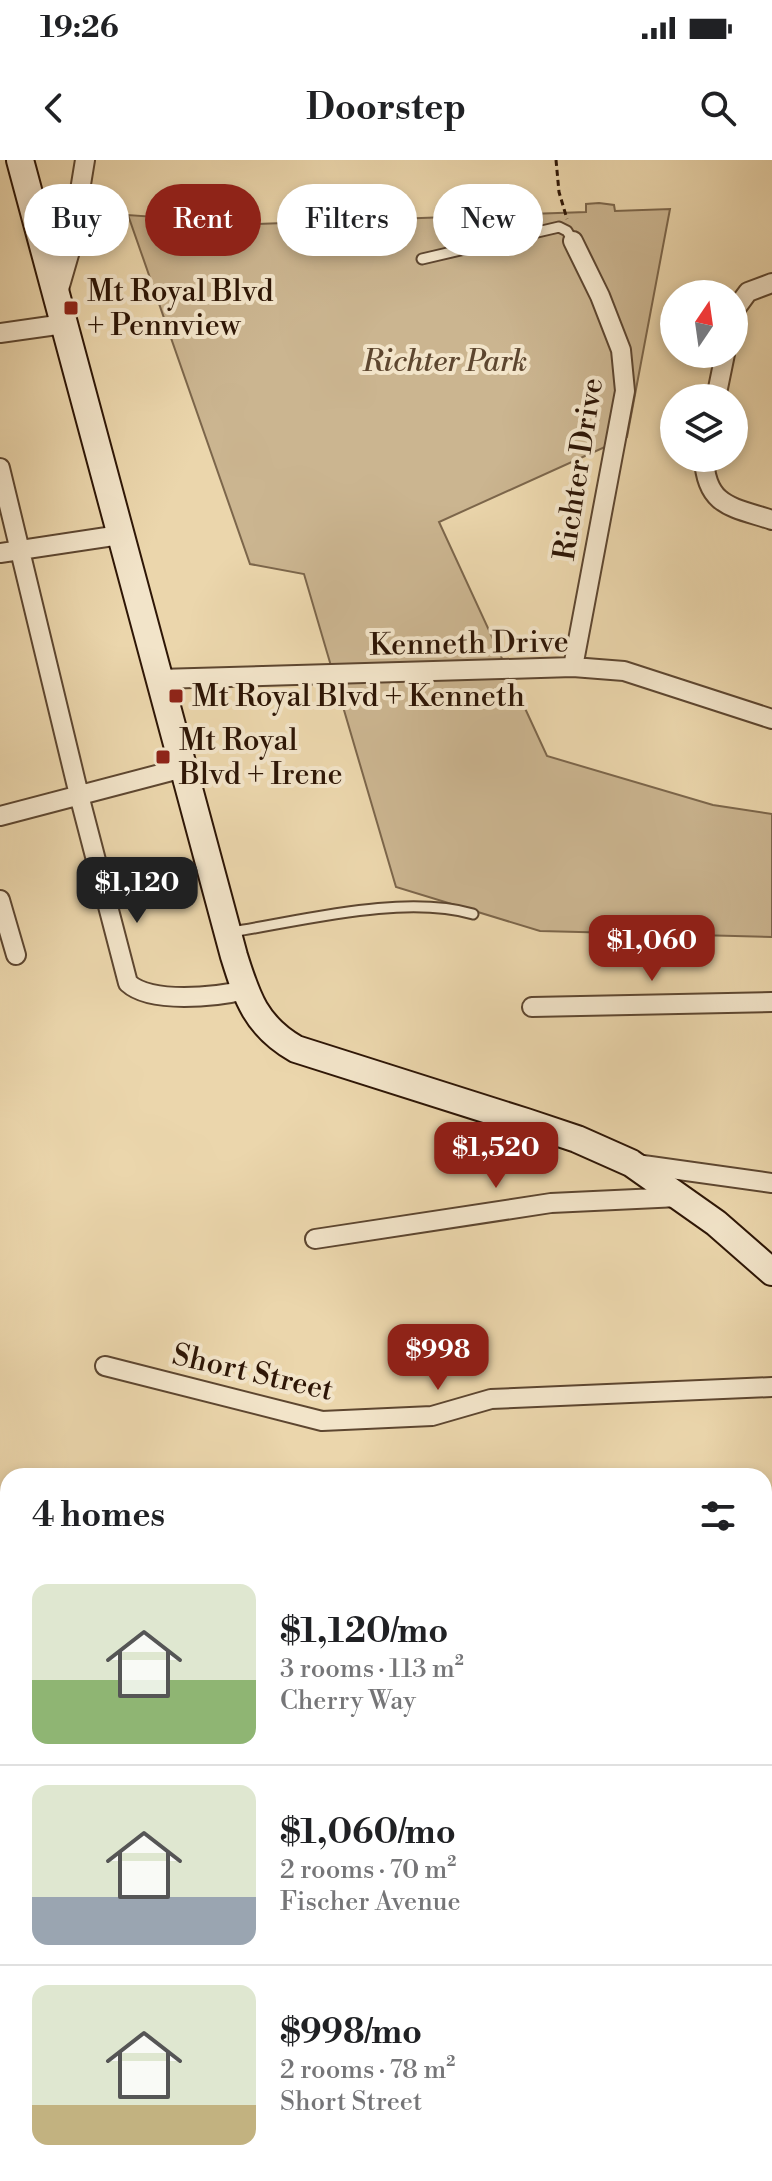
<!DOCTYPE html>
<html lang="en">
<head>
<meta charset="utf-8">
<style>
	body { margin:0; font-family:"Libre Bodoni",serif; background:#f2f2f2; color:#202124; height:100vh; display:flex; flex-direction:column; font-size:30px; white-space:nowrap }
	* { box-sizing:border-box; margin:0 }
	p { font-size:26px; color:#757577 }
	.icon { flex:none; width:44px; height:44px; fill:none; stroke:currentColor; stroke-width:2; stroke-linecap:round; stroke-linejoin:round }
	.map { position:relative; flex:1; overflow:hidden }
	.details { position:absolute; left:0px; top:1308px; width:772px; height:714px; display:flex; flex-direction:column; background:#fff; border-radius:24px 24px 0 0; box-shadow:0 4px 12px #0003 }
	.details>* { flex:none }
	.guide { position:absolute; left:24px; top:24px; width:724px; height:72px; display:flex; gap:16px }
	.needle { width:52px; rotate:13deg }
	.tools { position:absolute; left:660px; top:120px; display:grid; gap:16px }
	.tools a { display:grid; place-items:center; width:88px; height:88px; border-radius:50%; background:#fff; box-shadow:0 4px 12px #0003; font-size:40px }
	.price { position:absolute; translate:-50% -68px; padding:0 18px; border-radius:16px; background:#8f2418; color:#fff; font-size:26px; line-height:52px; filter:drop-shadow(0 2px 4px #0008) }
	.price::after { content:''; position:absolute; left:50%; top:48px; width:24px; height:18px; margin-left:-12px; background:inherit; clip-path:polygon(0 0,100% 0,50% 100%) }
	.price.active { background:#222; color:#fff }
	ul { padding:0; list-style:none }
	li { display:flex; align-items:center; gap:24px; height:200px; padding:0 32px }
	li+li { border-top:2px solid #e0e0e0 }
	li span { display:grid; place-items:center; flex:none; width:224px; height:160px; border-radius:16px; color:#555 }
	li>.icon { margin-inline-start:auto }
	span .icon { width:96px; height:96px; fill:#fffc; stroke-width:1 }
	li b { font-size:34px }
	h2 { display:flex; justify-content:space-between; align-items:center; height:96px; padding:0 32px; font-size:34px }
	.pill { padding:0 28px; border-radius:36px; background:#fff; box-shadow:0 4px 12px #0003; font-size:28px; line-height:72px }
	.pill.active { background:#8f2418; color:#fff }
	.status { display:flex; justify-content:space-between; align-items:center; height:56px; padding:0 40px; background:#fff; direction:ltr }
	.status svg { height:22px; fill:currentColor }
	header { display:flex; justify-content:space-between; align-items:center; height:104px; padding:0 32px; background:#fff; font-size:36px; font-weight:700 }
	.map>svg:first-child { display:block }
</style>
</head>
<body>
<div class="status"><b>19:26</b><svg viewBox="0 0 49 12"><path d="M0 12V9h3v3zM5 12V6h3v6zM10 12V3h3v9zM15 12V0h3v12zM26 1h20v11H26zM47 4h2v5h-2z"/></svg></div>
<header><svg class="icon" aria-label="back" viewBox="0 0 24 24"><path d="M15 5l-7 7 7 7"/></svg>Doorstep<svg class="icon" aria-label="search" viewBox="0 0 24 24"><circle cx="10" cy="10" r="6"/><path d="M15 15l6 6"/></svg></header>
<div class="map">
<svg width="772" height="2021" viewBox="0 0 772 2021">
	<rect width="100%" height="100%" fill="#ebd6ac"/>
	<filter id="stains"><feTurbulence type="fractalNoise" baseFrequency=".0025" numOctaves="4"/><feColorMatrix values="0 0 0 0 .2 0 0 0 0 .09 0 0 0 0 .02 0 0 0 .5 -.17"/></filter>
	<radialGradient id="worn" r=".72"><stop offset=".6" stop-color="#630" stop-opacity="0"/><stop offset="1" stop-color="#630" stop-opacity=".3"/></radialGradient>
	<!-- green -->
	<path fill="#cbb590" stroke="#7c664b" stroke-width="2" d="M 599,43 L 614,45 L 615,51 L 670,49 L 627,277 L 439,362 L 547,596 L 713,645 L 772,654 L 772,777 L 540,771 L 396,727 L 304,414 L 250,404 L 128,55 L 257,64 L 586,52 L 586,44 Z
		M 0,1674 L 8,1691 L 8,1842 L 0,1842 Z"/>
	<g fill="none" stroke-linecap="round" stroke-linejoin="round">
		<!-- stream -->
		<path stroke="#796248" stroke-width="5" d="M 0,1966 L 6,2021"/>
		<!-- lane casing -->
		<g stroke="#5d4630" stroke-width="13">
			<path id="lane" d="M 422,99 L 559,67 L 567,71 L 573,81
				M 231,772 C 302,761 403,734 473,754"/>
		</g>
		<!-- street casing -->
		<g stroke="#5d4630" stroke-width="22">
			<path id="street" d="M 57,136 L 70,91 L 85,0
				M 734,151 L 748,132 L 772,123
				M 0,173 L 64,164
				M 716,238 L 725,194
				M 704,298 C 706,347 733,347 772,360
				M 0,308 L 79,635 L 128,823 C 151,844 216,837 245,830
				M 0,393 L 120,375
				M 573,507 L 625,231 L 621,190 L 600,136 L 573,81
				M 159,519 L 573,507 L 624,511 L 772,559
				M 0,656 L 183,608
				M 0,740 L 16,795
				M 532,847 L 772,842
				M 636,1004 L 772,1023
				M 315,1079 L 551,1043 L 679,1037
				M 105,1206 L 322,1261 L 432,1256 L 491,1239 L 772,1227
				M 764,1410 L 772,1410
				M 0,1473 L 8,1471
				M 764,1607 L 772,1609
				M 36,2014 L 37,2021
				M 656,2014 L 663,2021"/>
		</g>
		<!-- secondary casing -->
		<g stroke="#2e1606" stroke-width="30">
			<path id="secondary" d="M 20,0 L 234,796 C 247,838 256,866 296,889 L 526,962 L 577,979 L 631,1003 L 716,1063 L 772,1112
				M 0,1653 L 8,1673
				M 168,2014 L 171,2021"/>
		</g>
		<!-- path -->
		<path stroke="#2e1606" stroke-width="3" stroke-dasharray="6 4" stroke-linecap="butt" d="M 556,0 L 559,32 L 567,59"/>
		<!-- lane -->
		<use href="#lane" stroke="#f2e4c9" stroke-width="9"/>
		<!-- street -->
		<use href="#street" stroke="#f2e4c9" stroke-width="18"/>
		<!-- secondary -->
		<use href="#secondary" stroke="#f2e4c9" stroke-width="26"/>
	</g>
	<!-- markers -->
	<g fill="#8f2418" stroke="#f2e4c9" stroke-width="3">
		<rect x="63" y="140" width="16" height="16" rx="4"/>
		<rect x="168" y="528" width="16" height="16" rx="4"/>
		<rect x="155" y="589" width="16" height="16" rx="4"/>
	</g>
	<g text-anchor="middle" stroke-width="8" stroke-linejoin="round" paint-order="stroke">
		<!-- poi labels -->
		<g font-size="30" fill="#2e1606" stroke="#f2e4c9" text-anchor="start">
			<text x="87" y="141">Mt Royal Blvd<tspan x="87" dy="34">+ Pennview</tspan></text>
			<text x="192" y="546">Mt Royal Blvd + Kenneth</text>
			<text x="179" y="590">Mt Royal<tspan x="179" dy="34">Blvd + Irene</tspan></text>
		</g>
		<!-- park labels -->
		<g font-size="30" font-style="italic" fill="#5d462f" stroke="#f2e4c9">
			<text x="445" y="211">Richter Park</text>
		</g>
		<!-- street labels -->
		<g font-size="30" fill="#2e1606" stroke="#f2e4c9">
			<text transform="translate(578 309) rotate(-81)" y="10">Richter Drive</text>
			<text transform="translate(469 483) rotate(-1)" y="10">Kenneth Drive</text>
			<text transform="translate(253 1212) rotate(13)" y="10">Short Street</text>
		</g>
	</g>
	<rect width="100%" height="100%" filter="url(#stains)"/>
	<rect width="100%" height="100%" fill="url(#worn)"/>
</svg>
<div class="tools">
<a><svg class="needle" viewBox="-14 -14 28 28"><path d="M0-13l5 13h-10z" fill="#e53935"/><path d="M0 13l5-13h-10z" fill="#757577"/></svg></a>
<a><svg class="icon" aria-label="layers" viewBox="0 0 24 24"><path d="M12 4l9 5-9 5-9-5zM3 14l9 5 9-5"/></svg></a>
</div>
<b class="price active" style="left:137px;top:765px">$1,120</b>
<b class="price" style="left:652px;top:823px">$1,060</b>
<b class="price" style="left:496px;top:1030px">$1,520</b>
<b class="price" style="left:438px;top:1232px">$998</b>
<div class="guide">
<a class="pill">Buy</a>
<a class="pill active">Rent</a>
<a class="pill">Filters</a>
<a class="pill">New</a>
</div>
<section class="details">
<h2>4 homes<svg class="icon" aria-label="filters" viewBox="0 0 24 24"><path d="M4 7h16M4 17h16"/><circle cx="9" cy="7" r="2"/><circle cx="15" cy="17" r="2"/></svg></h2>
<ul>
<li><span style="background:linear-gradient(#dfe7d0 60%,#8fb573 0)"><svg class="icon" aria-label="home" viewBox="0 0 24 24"><path d="M3 11l9-7 9 7M6 9v11h12V9"/></svg></span><div><b>$1,120/mo</b><p>3 rooms · 113 m²</p><p>Cherry Way</p></div></li>
<li><span style="background:linear-gradient(#dfe7d0 70%,#9aa5b1 0)"><svg class="icon" aria-label="home" viewBox="0 0 24 24"><path d="M3 11l9-7 9 7M6 9v11h12V9"/></svg></span><div><b>$1,060/mo</b><p>2 rooms · 70 m²</p><p>Fischer Avenue</p></div></li>
<li><span style="background:linear-gradient(#dfe7d0 75%,#c2b280 0)"><svg class="icon" aria-label="home" viewBox="0 0 24 24"><path d="M3 11l9-7 9 7M6 9v11h12V9"/></svg></span><div><b>$998/mo</b><p>2 rooms · 78 m²</p><p>Short Street</p></div></li>
</ul>
</section>
</div>
</body>
</html>
